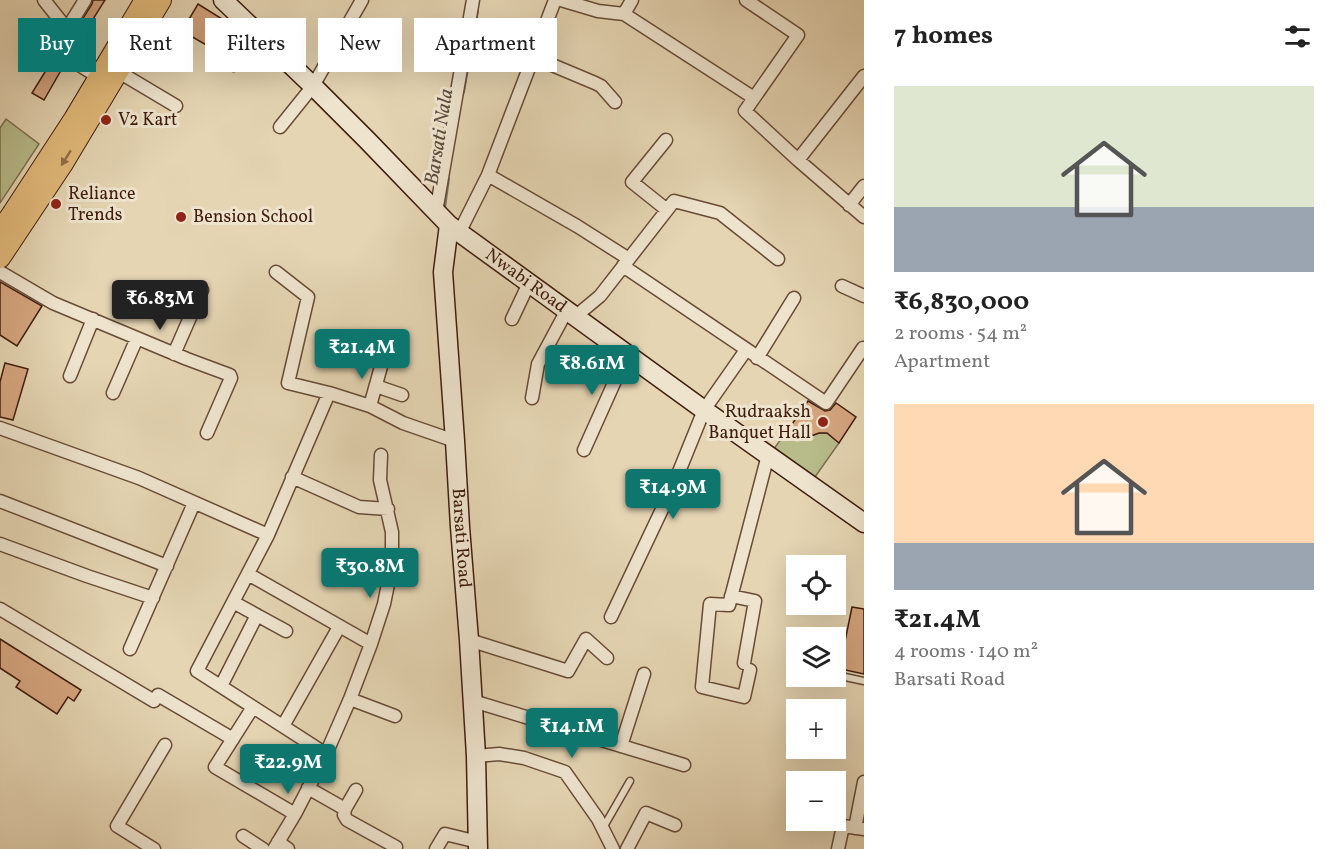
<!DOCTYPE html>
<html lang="en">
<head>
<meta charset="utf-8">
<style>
	:root { --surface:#fff; --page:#f6f6f6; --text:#222; --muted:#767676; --accent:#0f766e }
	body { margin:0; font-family:Vollkorn,serif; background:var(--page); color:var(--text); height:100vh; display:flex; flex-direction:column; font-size:22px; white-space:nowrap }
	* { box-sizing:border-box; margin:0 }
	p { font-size:20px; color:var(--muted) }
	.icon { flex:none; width:33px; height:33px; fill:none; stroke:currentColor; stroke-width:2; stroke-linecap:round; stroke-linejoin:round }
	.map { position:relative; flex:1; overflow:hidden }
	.panel { display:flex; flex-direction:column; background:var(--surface); width:480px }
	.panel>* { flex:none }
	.top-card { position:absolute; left:18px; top:18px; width:570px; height:54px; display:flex; gap:12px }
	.controls { position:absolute; left:786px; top:555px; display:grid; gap:12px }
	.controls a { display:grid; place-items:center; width:60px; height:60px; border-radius:0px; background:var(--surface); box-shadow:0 6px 24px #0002; font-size:30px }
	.price { position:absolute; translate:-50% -51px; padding:0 14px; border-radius:6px; background:var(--accent); color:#fff; font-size:20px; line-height:39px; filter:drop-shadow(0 2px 3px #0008) }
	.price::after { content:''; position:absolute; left:50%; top:36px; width:18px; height:14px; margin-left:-9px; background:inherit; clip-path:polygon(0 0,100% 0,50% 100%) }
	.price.current { background:#222; color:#fff }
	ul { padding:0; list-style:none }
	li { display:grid; align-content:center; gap:12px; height:318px; padding:0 30px }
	li span { display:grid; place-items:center; height:186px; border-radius:0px; color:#555 }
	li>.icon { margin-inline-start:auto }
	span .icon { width:108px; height:108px; fill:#fffc; stroke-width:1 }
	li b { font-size:26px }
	h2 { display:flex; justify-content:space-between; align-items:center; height:72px; padding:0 30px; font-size:26px }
	.chip { padding:0 21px; border-radius:0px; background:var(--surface); box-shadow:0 6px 24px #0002; font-size:21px; line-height:54px }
	.chip.current { background:var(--accent); color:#fff }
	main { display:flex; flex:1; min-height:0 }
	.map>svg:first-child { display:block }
	.green { fill:#b7bc8a; stroke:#7c6c4c; stroke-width:1.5 }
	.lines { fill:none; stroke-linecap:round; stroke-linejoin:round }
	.stream { stroke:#777974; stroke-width:4 }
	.building { fill:#d6a680; stroke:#401d0d; stroke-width:1.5 }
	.lane-casing { stroke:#694b36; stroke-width:9 }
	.street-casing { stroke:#694b36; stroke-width:15 }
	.secondary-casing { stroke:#401d0d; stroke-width:21 }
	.primary-casing { stroke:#401d0d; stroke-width:22 }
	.lane { stroke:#eee4ce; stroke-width:6 }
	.street { stroke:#eee4ce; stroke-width:12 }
	.secondary { stroke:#eee4ce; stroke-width:18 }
	.primary { stroke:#e2ba7a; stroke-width:20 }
	.oneway { fill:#916c44 }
	.poi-dot { fill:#8f2418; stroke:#eee4ce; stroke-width:2 }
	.labels { text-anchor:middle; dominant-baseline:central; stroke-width:6; stroke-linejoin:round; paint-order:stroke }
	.poi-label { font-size:18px; fill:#401d0d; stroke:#eee4ce; text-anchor:start }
	.street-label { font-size:18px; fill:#401d0d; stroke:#eee4ce }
	.water-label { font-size:20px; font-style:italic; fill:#5b4b40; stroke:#eee4ce }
</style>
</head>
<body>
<main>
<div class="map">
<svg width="864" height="849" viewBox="0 0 864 849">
	<rect width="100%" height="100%" fill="#e5d5b3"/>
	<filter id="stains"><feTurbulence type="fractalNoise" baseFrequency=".00333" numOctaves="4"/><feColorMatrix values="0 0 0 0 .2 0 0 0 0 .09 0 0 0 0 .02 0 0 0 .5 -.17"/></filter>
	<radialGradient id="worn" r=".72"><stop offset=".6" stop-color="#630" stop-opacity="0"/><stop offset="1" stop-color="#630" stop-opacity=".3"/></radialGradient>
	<path class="green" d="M6,119l33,25 -39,59v-75z
		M790,427l13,8 8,1 8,-3h8l12,10 -24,34 -42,-27z"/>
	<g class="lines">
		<path class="stream" d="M463,92l14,-81
			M444,208l4,-29"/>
	</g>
	<path class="building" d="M93,0h12l-32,51 -8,-4 27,-43z
		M198,4l37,23 5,5 -13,25 -45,-26z
		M53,59l11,6 -20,35 -12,-7z
		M0,282l42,24 -25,40 -17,-11z
		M5,363l23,6 -15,51 -13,-3v-35z
		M808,401l17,10 5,-1 6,-7 20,14 -17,26 -12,-10h-8l-8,3 -8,-1 -13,-8z
		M852,607l12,2v65l-28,-6v-24l8,2z
		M0,639l81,51 -7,11 -6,-4 -11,17 -41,-27 4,-6 -20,-13z"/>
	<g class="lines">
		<g class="lane-casing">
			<path id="lane" d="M234,68l20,-34
				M836,675l28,6
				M603,828l27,-47"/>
		</g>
		<g class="street-casing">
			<path id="street" d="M44,0l23,29 -14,20 46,28
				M561,0l37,11 26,3 8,-14
				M746,0l52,35 -53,76 53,49 66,57
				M624,14l130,84
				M67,29l18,-29
				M533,57l62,26 6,3 14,16
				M119,72l57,34
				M280,127l33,-41 49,-86
				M666,140l-34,42 35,28
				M798,160l66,-84
				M488,175l67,-175
				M849,205l15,-19
				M436,212l37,-212
				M459,233l29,-58 89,51 52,33
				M623,266l203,137 37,-55
				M0,272l53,31 134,56 43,16 1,3 -24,55
				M276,272l32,25 -20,86 41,10
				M842,286l22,10
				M576,316l24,-20 74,-95 46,12 58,46
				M512,319l17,-36
				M174,354l28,-64
				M757,358l37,-60
				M70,376l23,-57
				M376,386l26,9
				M113,393l24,-55
				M532,398l6,-34 29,-54
				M370,406l12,-43
				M0,428l139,50 129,57 61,-142 41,13 33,17 52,18
				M584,450l43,-96
				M292,477l67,30 29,2
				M0,501l167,65
				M268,535l-71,136 129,83
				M0,544l87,32 66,22
				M248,574l123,70 13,-40 8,-40v-32l-12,-52 1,-25
				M731,596l24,5 -11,62
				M233,602l53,29
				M0,609l154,92 4,-6 75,44
				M611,617l63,-133 30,-74 42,-60
				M469,640l99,31 18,-32 21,19
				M130,649l64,-146
				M750,670l-6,27 -42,-10 8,-83 19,1 39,-150
				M221,686l36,-71
				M350,699l21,-55
				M473,701l211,64
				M253,707l-38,60 80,47
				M283,726l56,-99
				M621,746l23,-72
				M476,756l23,-2 25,4 41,14 33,47 15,30
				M308,788l37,21 -1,6 3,5 49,27
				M345,809l11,-19
				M855,828l9,-46
				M243,836l20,13
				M278,842l10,7
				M154,849l-37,-23 48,-81
				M274,849l21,-35 31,-60 24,-55 45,17
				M436,849l9,-15 33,8
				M627,849l19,-36 29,12
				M838,849l5,-23 21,3"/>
		</g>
		<g class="secondary-casing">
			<g id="secondary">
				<path id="s1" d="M223,0l90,86 54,54 82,85 255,185 160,113"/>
				<path id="s2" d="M449,225l-6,47 12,169 5,86 9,113 7,116 2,93"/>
			</g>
		</g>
		<g class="primary-casing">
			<path id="primary" d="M0,230l10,-13 64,-98 71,-119
				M0,258l62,-93 99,-165"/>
		</g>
		<use href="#lane" class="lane"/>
		<use href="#street" class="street"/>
		<use href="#secondary" class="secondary"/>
		<use href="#primary" class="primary"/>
	</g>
	<defs><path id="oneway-solid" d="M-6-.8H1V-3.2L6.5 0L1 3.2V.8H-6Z" transform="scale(1.5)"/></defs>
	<use class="oneway" href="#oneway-solid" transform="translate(66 158) rotate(122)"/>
	<g class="poi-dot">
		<circle cx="106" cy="120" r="6"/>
		<circle cx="56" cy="204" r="6"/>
		<circle cx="181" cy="217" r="6"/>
		<circle cx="823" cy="422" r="6"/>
	</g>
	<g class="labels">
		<g class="poi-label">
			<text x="118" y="120">V2 Kart</text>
			<text x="68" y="194">Reliance<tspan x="68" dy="21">Trends</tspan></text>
			<text x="193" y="217">Bension School</text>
			<text x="811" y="412" text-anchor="end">Rudraaksh<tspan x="811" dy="21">Banquet Hall</tspan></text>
		</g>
		<g class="street-label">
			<text stroke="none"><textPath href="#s1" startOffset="414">Nwabi Road</textPath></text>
			<text stroke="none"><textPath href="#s2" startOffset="314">Barsati Road</textPath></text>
		</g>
		<g class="water-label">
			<text transform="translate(440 137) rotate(-81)">Barsati Nala</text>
		</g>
	</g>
	<rect width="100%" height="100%" filter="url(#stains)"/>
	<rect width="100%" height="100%" fill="url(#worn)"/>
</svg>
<div class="controls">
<a><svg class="icon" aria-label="locate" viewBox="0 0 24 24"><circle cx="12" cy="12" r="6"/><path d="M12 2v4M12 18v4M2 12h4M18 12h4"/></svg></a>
<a><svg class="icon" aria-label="layers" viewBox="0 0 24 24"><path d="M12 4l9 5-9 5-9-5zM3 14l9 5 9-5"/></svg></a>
<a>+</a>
<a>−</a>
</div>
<b class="price current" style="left:160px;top:331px">₹6.83M</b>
<b class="price" style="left:362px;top:380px">₹21.4M</b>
<b class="price" style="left:592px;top:396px">₹8.61M</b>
<b class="price" style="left:673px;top:520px">₹14.9M</b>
<b class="price" style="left:370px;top:599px">₹30.8M</b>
<b class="price" style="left:572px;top:759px">₹14.1M</b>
<b class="price" style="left:288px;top:795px">₹22.9M</b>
<div class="top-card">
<a class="chip current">Buy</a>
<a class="chip">Rent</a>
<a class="chip">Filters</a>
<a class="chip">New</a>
<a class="chip">Apartment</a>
</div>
</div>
<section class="panel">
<h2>7 homes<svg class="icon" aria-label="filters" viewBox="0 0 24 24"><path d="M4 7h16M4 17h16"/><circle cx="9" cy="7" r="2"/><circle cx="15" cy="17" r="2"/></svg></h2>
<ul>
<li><span style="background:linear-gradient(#dfe7d0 65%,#9aa5b1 0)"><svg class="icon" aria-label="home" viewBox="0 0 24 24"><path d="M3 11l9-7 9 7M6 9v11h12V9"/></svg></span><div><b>₹6,830,000</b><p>2 rooms · 54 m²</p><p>Apartment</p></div></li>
<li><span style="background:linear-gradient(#ffd9b3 75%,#9aa5b1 0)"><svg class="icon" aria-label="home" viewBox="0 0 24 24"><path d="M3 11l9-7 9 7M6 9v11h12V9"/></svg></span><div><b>₹21.4M</b><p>4 rooms · 140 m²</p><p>Barsati Road</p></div></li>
</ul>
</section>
</main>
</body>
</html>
